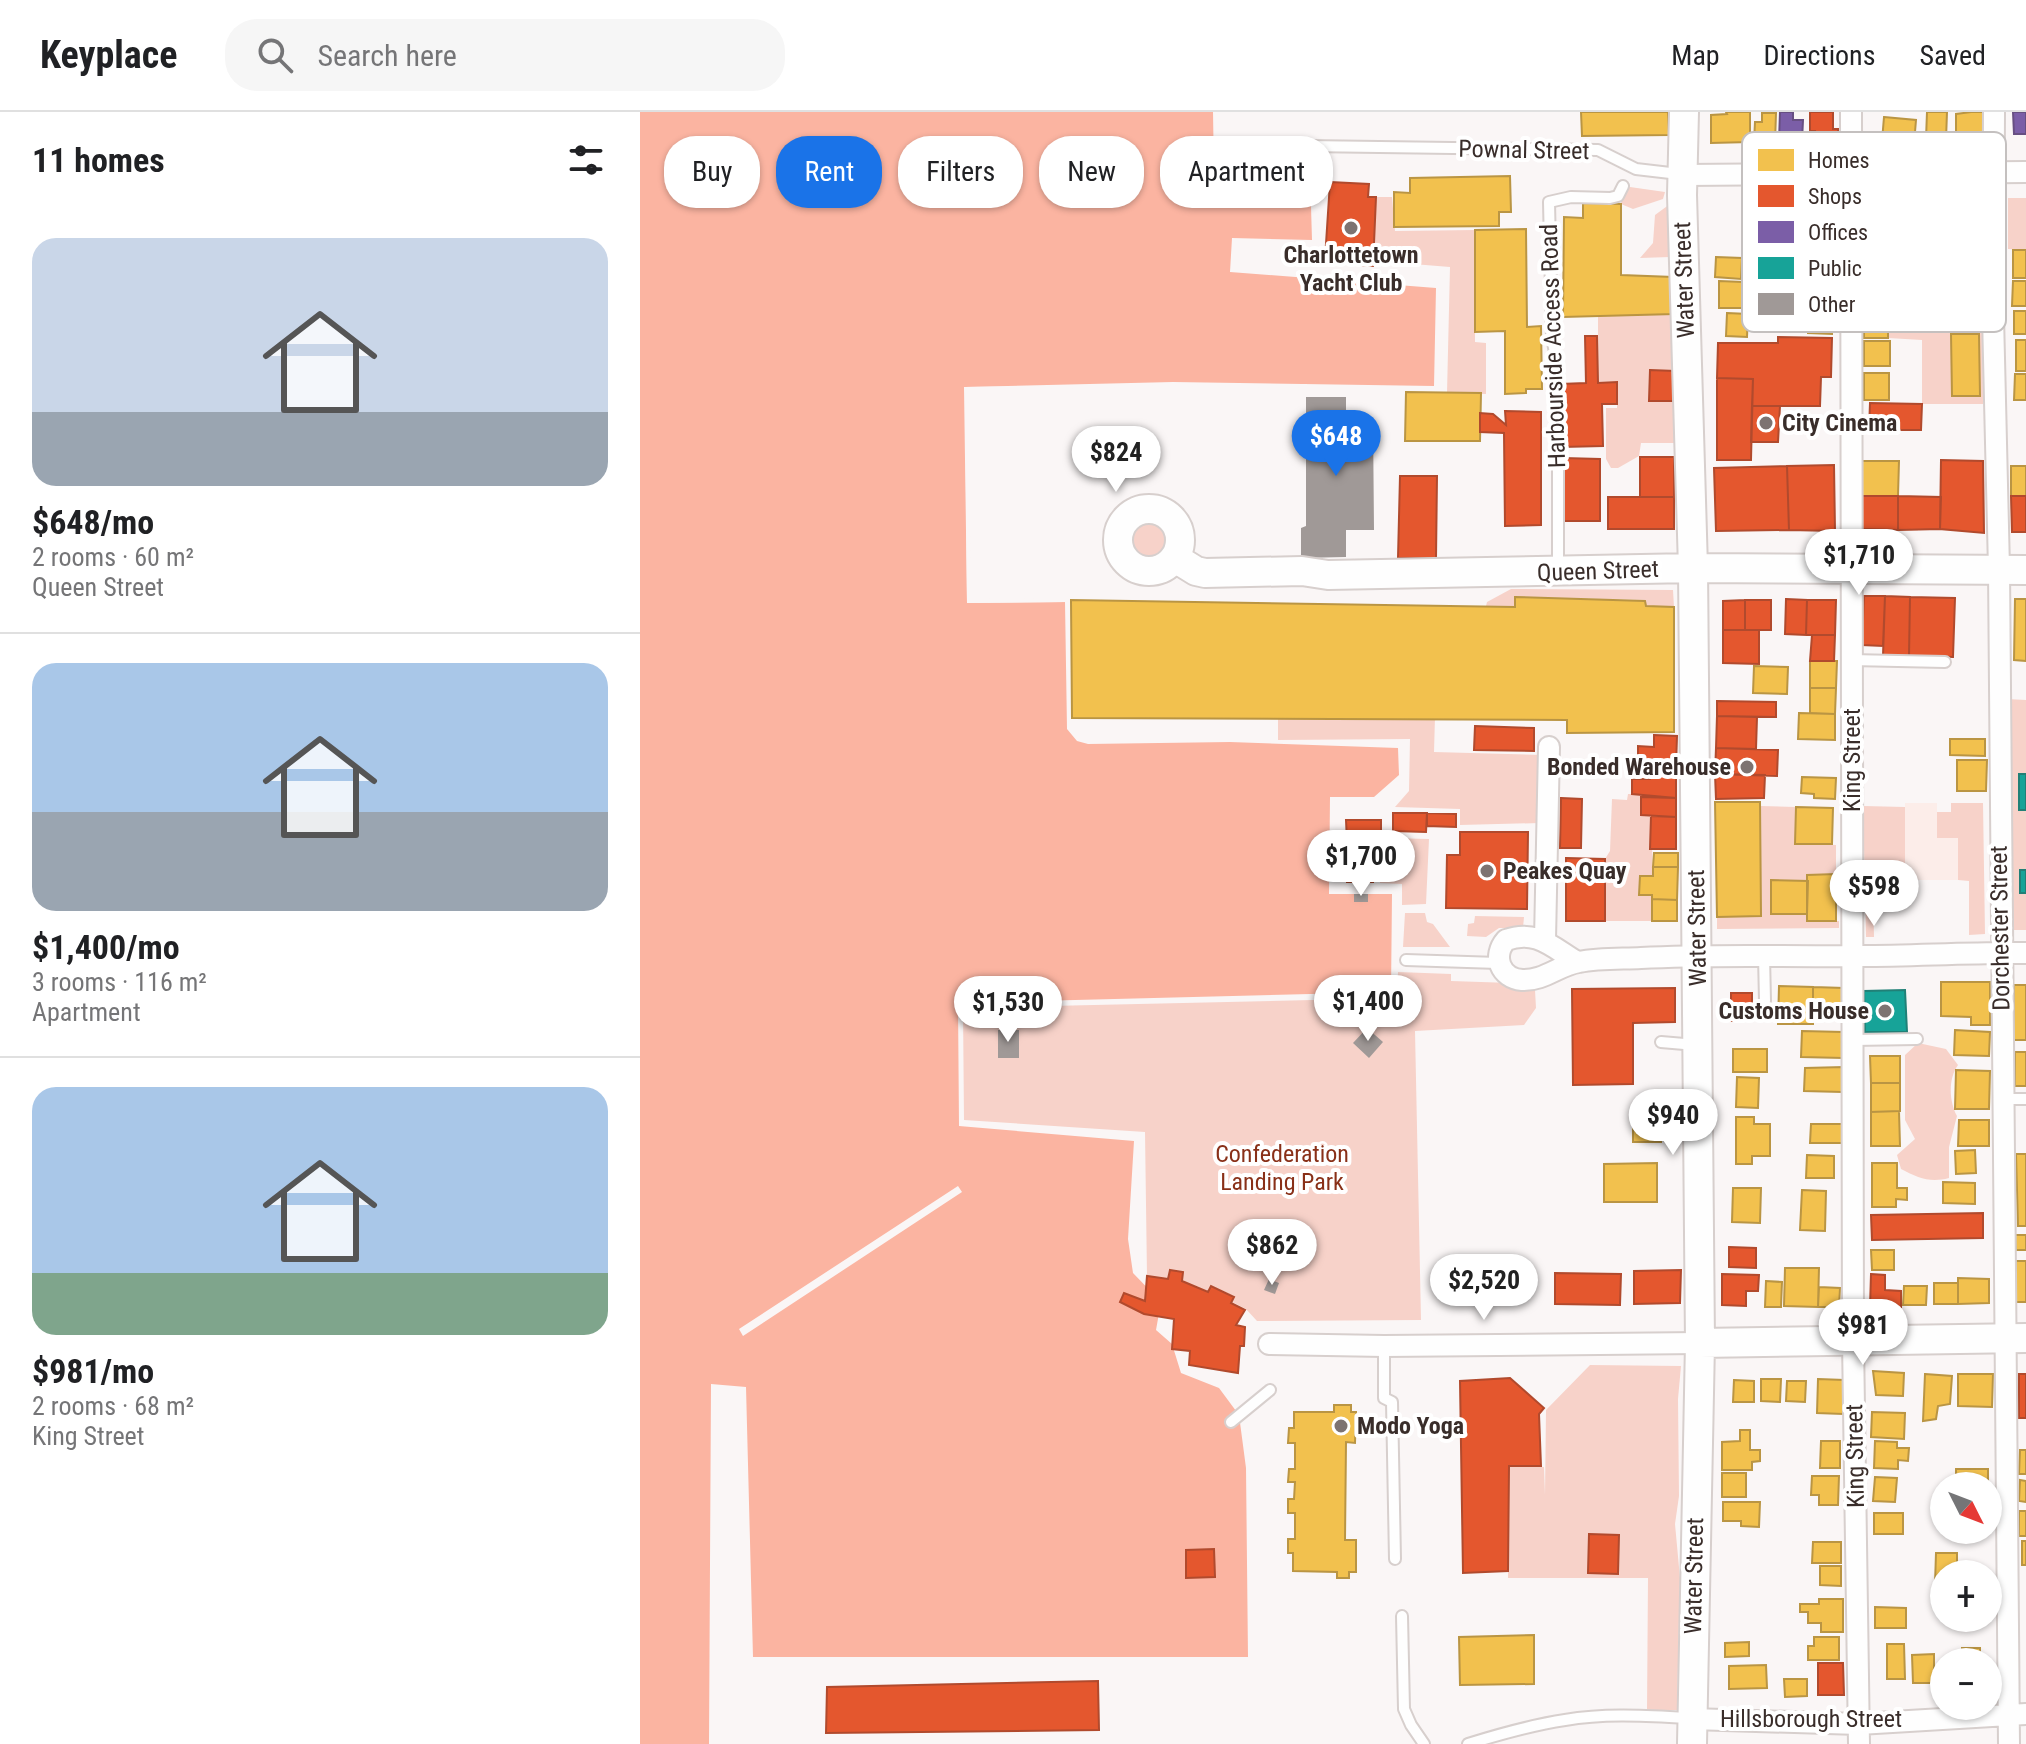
<!DOCTYPE html>
<html lang="en">
<head>
<meta charset="utf-8">
<style>
	:root { --surface:#fff; --page:#f6f6f6; --text:#202124; --muted:#757577; --line:#e0e0e0; --accent:#1a73e8 }
	body { margin:0; font-family:"Roboto Condensed",sans-serif; background:var(--page); color:var(--text); height:100vh; display:flex; flex-direction:column; font-size:30px; white-space:nowrap }
	* { box-sizing:border-box; margin:0 }
	p { font-size:26px; color:var(--muted) }
	.icon { flex:none; width:44px; height:44px; fill:none; stroke:currentColor; stroke-width:2; stroke-linecap:round; stroke-linejoin:round }
	.map { position:relative; flex:1; overflow:hidden }
	.sheet { display:flex; flex-direction:column; background:var(--surface); width:640px }
	.sheet>* { flex:none }
	.top-card { position:absolute; left:24px; top:24px; width:760px; height:72px; display:flex; gap:16px }
	.needle { width:52px; rotate:132deg }
	.controls { position:absolute; left:1290px; top:1360px; display:grid; gap:16px }
	.controls a { display:grid; place-items:center; width:72px; height:72px; border-radius:50%; background:var(--surface); box-shadow:0 2px 6px #0004; font-size:40px }
	.price { position:absolute; translate:-50% -68px; padding:0 18px; border-radius:28px; background:#fff; color:#222; font-size:26px; line-height:52px; filter:drop-shadow(0 2px 4px #0008) }
	.price::after { content:''; position:absolute; left:50%; top:48px; width:24px; height:18px; margin-left:-12px; background:inherit; clip-path:polygon(0 0,100% 0,50% 100%) }
	.price.on { background:var(--accent); color:#fff }
	ul { padding:0; list-style:none }
	li { display:grid; align-content:center; gap:16px; height:424px; padding:0 32px }
	li+li { border-top:2px solid var(--line) }
	li span { display:grid; place-items:center; height:248px; border-radius:24px; color:#555 }
	li>.icon { margin-inline-start:auto }
	span .icon { width:144px; height:144px; fill:#fffc; stroke-width:1 }
	li b { font-size:34px }
	h2 { display:flex; justify-content:space-between; align-items:center; height:96px; padding:0 32px; font-size:34px }
	.chip { padding:0 28px; border-radius:32px; background:var(--surface); box-shadow:0 2px 6px #0004; font-size:28px; line-height:72px }
	.chip.on { background:var(--accent); color:#fff }
	header { display:flex; align-items:center; gap:48px; box-sizing:border-box; height:112px; padding:0 40px; background:var(--surface); border-bottom:2px solid var(--line) }
	header strong { font-size:38px }
	nav { display:flex; gap:44px; margin-inline-start:auto; font-size:28px }
	.search { width:560px; height:72px; background:var(--page); display:flex; align-items:center; gap:20px; box-sizing:border-box; padding:0 28px; border-radius:32px; color:var(--muted); font-size:30px }
	main { display:flex; flex:1; min-height:0 }
	.map>svg:first-child { display:block }
	.built { fill:#fcede9 }
	.green { fill:#f7d2c9 }
	.water { fill:#fbb4a1 }
	.pier { fill:#faf6f6 }
	.homes { fill:#f2c14e; stroke:#ba9543; stroke-width:2 }
	.shops { fill:#e4572e; stroke:#b14a2d; stroke-width:2 }
	.offices { fill:#7b5ea7; stroke:#674f82; stroke-width:2 }
	.public { fill:#17a398; stroke:#218077; stroke-width:2 }
	.building { fill:#a09997 }
	.lines { fill:none; stroke-linecap:round; stroke-linejoin:round }
	.lane-casing { stroke:#d7cfcd; stroke-width:14 }
	.street-casing { stroke:#d7cfcd; stroke-width:24 }
	.secondary-casing { stroke:#d7cfcd; stroke-width:32 }
	.lane { stroke:#fefefe; stroke-width:10 }
	.street { stroke:#fefefe; stroke-width:20 }
	.secondary { stroke:#fefefe; stroke-width:28 }
	.poi-dot { fill:#7d7371; stroke:#fff; stroke-width:3 }
	.labels { text-anchor:middle; dominant-baseline:central; stroke-width:8; stroke-linejoin:round; paint-order:stroke }
	.street-label { font-size:24px; fill:#392d2a; stroke:#fff }
	.poi-label { font-size:24px; font-weight:bold; fill:#392d2a; stroke:#fff; text-anchor:start }
	.park-label { font-size:24px; fill:#893018; stroke:#fff }
	.key { fill:#fff; stroke:#c4c0bf; stroke-width:2 }
	.key-label { font-size:22px; fill:#392d2a }
</style>
</head>
<body>
<header>
<strong>Keyplace</strong>
<div class="search"><svg class="icon" aria-label="search" viewBox="0 0 24 24"><circle cx="10" cy="10" r="6"/><path d="M15 15l6 6"/></svg>Search here</div>
<nav><a>Map</a><a>Directions</a><a>Saved</a></nav>
</header>
<main>
<section class="sheet">
<h2>11 homes<svg class="icon" aria-label="filters" viewBox="0 0 24 24"><path d="M4 7h16M4 17h16"/><circle cx="9" cy="7" r="2"/><circle cx="15" cy="17" r="2"/></svg></h2>
<ul>
<li><span style="background:linear-gradient(#c9d6e8 70%,#9aa5b1 0)"><svg class="icon" aria-label="home" viewBox="0 0 24 24"><path d="M3 11l9-7 9 7M6 9v11h12V9"/></svg></span><div><b>$648/mo</b><p>2 rooms · 60 m²</p><p>Queen Street</p></div></li>
<li><span style="background:linear-gradient(#a9c7e8 60%,#9aa5b1 0)"><svg class="icon" aria-label="home" viewBox="0 0 24 24"><path d="M3 11l9-7 9 7M6 9v11h12V9"/></svg></span><div><b>$1,400/mo</b><p>3 rooms · 116 m²</p><p>Apartment</p></div></li>
<li><span style="background:linear-gradient(#a9c7e8 75%,#7fa58c 0)"><svg class="icon" aria-label="home" viewBox="0 0 24 24"><path d="M3 11l9-7 9 7M6 9v11h12V9"/></svg></span><div><b>$981/mo</b><p>2 rooms · 68 m²</p><p>King Street</p></div></li>
</ul>
</section>
<div class="map">
<svg width="1386" height="1632" viewBox="0 0 1386 1632">
	<rect width="100%" height="100%" fill="#faf6f6"/>
	<path class="built" d="M1265,691h32v34l21,1v42h-53z"/>
	<path class="green" d="M983,74l42,6 -2,7 -30,10 -12,-5z
		M736,85h16l3,34 80,-1v112l11,1v51l-39,-1 3,-126 -62,-5 -15,4z
		M1368,86h18v52l-18,-1z
		M1342,87l1,205h-61v-64l-34,-2 -1,-33 5,-1v-26l-13,-1 1,-27h15v-12h29v-24l-66,-1v-13z
		M1030,92v53l-30,1 13,-15 2,-28z
		M1034,202l2,129h-35l-2,13 -21,12h-7l-5,-9v-51h11v-25h-19v-68z
		M489 428a19 19 0 1 1 38 0a19 19 0 1 1-38 0Z
		M871,477l162,1 1,17 -28,-1 -1,-6 -129,-3 -1,10 -29,-1 1,-4z
		M1367,587l19,1v74l-7,1v35h7v60l-6,1v22h6v37h-17z
		M795,605l-1,35 109,3 -3,68 -80,2v-16l-65,-2 14,-16 1,-52 -132,1v-22z
		M988,682h14l-1,21 10,1 2,60h-13v18l12,1v26h-47v-62l5,-8 2,-52 15,1z
		M1311,691h32l2,131 -16,1v-54l-11,-1v-42h-21v-26h14z
		M1120,694l36,1v36l40,2v29l-28,1v6l-37,-1v33l36,1 1,7h31v7l-122,1v-12l44,-1z
		M1223,694l42,1v73l-10,1v7l-22,1 1,48h-8z
		M749,726l40,1 -3,65 -24,1v-21l-22,-1v-35l9,-1z
		M765,801h20l2,9 6,2 17,23h-47z
		M835,804l49,1 -1,11h-24l-13,9 -19,-1 1,-12 6,-1z
		M758,860l53,2v7l60,2 24,7 1,18 -12,17 -109,6 6,289 -164,1 -11,-12 -14,-7 2,-6 -22,-10 -4,6 -26,-11 -35,-5 -2,-144 -181,-12 -1,-112 434,-10z
		M1278,931l28,6 12,16c-10,14 -9,36 -1,51l-8,31v31c-19,5 -31,0 -48,-9l-4,-14 18,-16 -10,-19v-65z
		M950,1253l91,1 -3,33 1,97 -4,28 5,54 -3,132h-30l1,-132h-140l1,-112 35,1 1,28 1,-85z"/>
	<path class="water" d="M0,0h573l1,61h96l2,67 -80,-2 -2,34 206,16 -2,98 -261,-4 -208,5 2,216 98,-1 2,127 10,12 11,3 142,-2 168,6 1,27 -25,22h-44l-1,97h63l-1,98 -433,11 1,123 175,15 -6,98 5,34 28,29 -5,28 16,14 9,29 38,15 20,27 7,53 2,189h-495l-7,-270 -35,-3 -2,360h-69z"/>
	<path class="pier" d="M667,272l-1,4 -133,-2 -205,5 3,208 89,-1 9,4 -102,1 -3,-216z
		M318,1074l4,6 -219,144 -4,-7z
		M125,1545h483v4h-483z"/>
	<path class="homes" d="M941,0h87l1,23 -87,1z
		M1086,0h24v30l-39,1v-28l16,-1z
		M1287,0h20l-1,28 -20,-1z
		M1331,0h14v25h-29v-23z
		M1122,1h14l-1,30 -21,-1 1,-20h7z
		M1244,5l32,3 -2,24 -32,-3z
		M870,64l1,36h-12v14l-105,1v-35l16,1v-15z
		M943,91l38,1v71l52,2 1,37 -111,3 1,-100 19,1z
		M886,117l1,98 14,-1 1,63h-16v4l-21,1v-63l-30,1v-102z
		M1373,138h13v28h-13z
		M1076,145l26,1 -1,21 -26,-2z
		M1079,169l24,1v8h7v18h-31z
		M1373,169h13v25h-14z
		M1224,196h24v30h-24z
		M1168,197h24v25l-24,-1z
		M1374,199h12v23h-12z
		M1087,201l21,1 -1,23 -21,-1z
		M1311,222h28l1,62h-28z
		M1376,228h10v31h-10z
		M1224,229h26v25h-26z
		M1224,261h25v27h-25z
		M1375,262h11v26h-12z
		M766,280l75,1 -1,48h-75z
		M1221,349h38l-1,35h-37z
		M1371,354h15v30h-15z
		M875,485l130,4 1,5 28,1v125l-107,1v-13l-495,-2 -1,-118 444,7z
		M1375,487h11v62l-12,-1z
		M1170,549h27l-1,27h-26z
		M1114,554l34,1 -1,27 -34,-1z
		M1170,576h26l-1,26 -25,-1z
		M1159,601l36,1v26l-37,-1z
		M1310,627h35v17l-35,-1z
		M1317,648h30l-1,31h-29z
		M1162,665l34,1 -1,21 -21,-1v-4l-13,-1z
		M1075,690h45l1,114 -44,1z
		M1156,695l37,1 -1,36h-37z
		M1014,741h24v14h-25z
		M1013,755h25l-1,33 -25,-1v-4h-13l1,-19h13z
		M1196,762v47h-29v-46z
		M1131,768l37,1 -1,33h-36z
		M1012,787l25,1v21h-25z
		M1301,870h49v43h-19v-8l-30,-1z
		M1374,873h12v55h-12z
		M1139,874l34,1v37h-35z
		M1173,875l31,1v24l-31,-1z
		M1315,918l35,2 -1,24 -35,-1z
		M1162,919l41,1v26l-42,-1z
		M1093,937h34v23h-34z
		M1375,940h11v34h-11z
		M1230,944h30v27h-29z
		M1203,955l-1,25 -38,-1 1,-23z
		M1316,958l34,1 -1,38h-34z
		M1097,965l22,1 -1,30 -22,-1z
		M1231,971h29v28l-29,1z
		M993,995h27l1,35h-28z
		M1259,999l1,35h-29v-34z
		M1096,1005h18v7h16v32h-18v8h-16z
		M1319,1008h30v26h-31z
		M1171,1012h31v19h-32z
		M1335,1038l1,23 -20,1 -1,-23z
		M1376,1042h10v72h-8z
		M1167,1043l27,1v22h-28z
		M1017,1051v39h-53v-38z
		M1232,1051h25v25h10v12l-11,-1v8h-24z
		M1303,1070l32,1v21l-32,-1z
		M1093,1076h28l-1,35 -28,-1z
		M1162,1078l24,1 -1,40 -25,-1z
		M1375,1123h11v15h-10z
		M1231,1138h23v20h-22z
		M1376,1149h10v41h-10z
		M1145,1156h34l-1,39 -34,-1z
		M1318,1166l31,1v24l-31,1z
		M1126,1169l16,1 -1,25h-16z
		M1294,1171h24v21h-24z
		M1264,1174h23l-1,19h-23z
		M1179,1175l21,1 -1,19h-21z
		M1233,1259l31,2 -1,23 -27,-1z
		M1285,1262l27,2 -2,28 -12,2 -2,13 -13,2z
		M1318,1262h35l-1,33 -34,-1z
		M1121,1267h20l-1,23 -19,-1z
		M1178,1267l26,1 -1,34 -26,-1z
		M1094,1268l20,1v21h-21z
		M1147,1269h19l-1,21 -19,-1z
		M694,1293h17v7h5l-1,31 -9,-1 -1,98h11v32h-7v6h-12v-6l-44,-1v-18h-5v-14h7v-26h-7v-14h6l1,-17h-7l1,-13h6v-26h-7l1,-15h5v-16h40z
		M1232,1300l33,1 -1,26 -33,-2z
		M1100,1318h10v20h10v11l-8,1v8h-30v-28l18,-1z
		M1181,1329h19v27h-20z
		M1235,1329l22,1v6h12l-1,13 -10,-1v9l-24,-1z
		M1380,1338h6v24h-7z
		M1316,1357h32v17h-32z
		M1082,1361h24v24h-24z
		M1172,1364h27l-1,29h-19v-10h-8z
		M1235,1365l22,1 -2,24 -22,-1z
		M1380,1368l6,1v21l-7,-1z
		M1083,1390h37l-1,25 -18,-1v-5h-18z
		M1379,1399h7v25h-7z
		M1234,1401h29v21h-29z
		M1311,1418h35v4h-35z
		M1382,1429h4v24h-4z
		M1173,1430h28v21h-29z
		M1296,1441h21v12l22,1v8h-35v10h-9z
		M1180,1454h21v20l-21,-1z
		M1179,1487h24v33h-22v-9h-13v-11h-8v-8h19z
		M1235,1495l31,1v20h-31z
		M1313,1506h27v7h-27z
		M894,1523v49l-74,1 -1,-48z
		M1174,1525h25v23h-31v-14h6z
		M1109,1530v14l-24,1v-14z
		M1247,1532h17l1,35h-18z
		M1322,1536h18v14h-18z
		M1294,1542v29h-21l-1,-28z
		M1126,1553l1,23 -38,1v-23z
		M1144,1567h23v17l-22,1z"/>
	<path class="shops" d="M1170,0h23v17h5v17h-24l1,-15h-5z
		M690,70l39,2 -1,13h8l-3,69 -12,-1v-4l-36,-2z
		M945,224h12l1,47 19,-1v22h-15l1,42 -41,1 -1,-63 25,-1z
		M1138,225l54,1 -1,39h-10l-1,29h-68l1,-27 -36,-1 1,-35h60z
		M1010,258l25,1v30h-26z
		M1077,266l36,1 -2,81h-34z
		M1230,291l52,1 -1,26h-52z
		M1112,294h28l-2,36h-27z
		M865,299l36,1v113l-36,1 -1,-93 -24,-1v-19l13,1 13,11z
		M1000,345h34v40h-34z
		M923,346l37,1v62h-37z
		M1301,348l42,1 1,72 -44,-4z
		M1194,353l1,66 -46,-1 -2,-64z
		M1147,354l2,64 -73,1 -2,-63z
		M760,364h37l-1,82h-38z
		M1221,384h37v34l-37,-1z
		M1258,384l43,1 -1,32 -42,1z
		M1371,384h15v36h-14z
		M968,385h66v32h-66z
		M1224,484h21l-2,50 -21,-1z
		M1245,484l25,1 -1,59h-26z
		M1270,485l45,1 -2,59 -44,-1z
		M1146,487l21,1 -1,35 -21,-1z
		M1105,488h26v30h-26z
		M1105,488v30h-22v-29z
		M1167,488h29l-1,35h-29z
		M1083,518h36v34l-36,-1z
		M1172,523h23l-1,26h-24z
		M1077,589l59,1v15l-59,-1z
		M1077,604l40,1 -1,32 -40,-1z
		M835,614l59,2v23l-60,-1z
		M1014,623l23,1 -1,31 -25,-1v-4l-13,-1v-15l16,1z
		M1076,636l62,2 -1,26 -62,-2z
		M1011,654l25,1v31l-44,-4v-15h18z
		M1075,662l50,1 -1,23 -48,1z
		M1001,685l35,1v19l-35,-2z
		M921,686l21,1 -1,49h-21z
		M753,701h34l-1,19 -33,-1z
		M787,701l29,1v13l-29,-1z
		M1011,704l25,1v32h-26z
		M706,708h35v21l-34,1z
		M820,720h68l-1,77 -81,-1 1,-53h13z
		M926,746l39,1v62h-39z
		M707,753h26v17h-26z
		M1035,876v34l-42,1v61l-60,1 -1,-96z
		M1091,881h21v28h-21z
		M1343,1101v25l-111,2 -1,-25z
		M1089,1135l27,1v20l-27,-1z
		M530,1158l13,2 -1,9 26,11 3,-6 23,11 -3,6 14,7 -9,15 9,2 -1,19h-4l-2,27 -49,-8 1,-14 -18,-2 2,-30 -30,-5 -24,-12 4,-9 21,8 2,-25 21,3z
		M1041,1158l-1,33 -46,1v-33z
		M915,1161l66,1 -1,31 -65,-1z
		M1082,1162l37,1 -1,16h-12v15l-24,-1z
		M1231,1162l14,1v15l16,1v16h-31z
		M1379,1262h7v44h-7z
		M870,1266l34,30 -5,6 2,52h-32l-1,105 -45,2 -3,-192z
		M949,1422l30,1 -1,39 -30,-1z
		M574,1437l1,28 -29,1v-28z
		M1178,1551h25l1,32h-26z
		M458,1569l1,49 -273,3 1,-46z"/>
	<path class="offices" d="M1140,0h13v8h10l-1,21h-23z
		M1373,0h13v22h-12z"/>
	<path class="public" d="M1379,662h7v36h-7z
		M1380,758h6v23h-6z
		M1265,878l2,42h-42l-1,-41z"/>
	<path class="building" d="M666,285h40v24h27l1,109h-28v27l-45,1v-30l5,-2z
		M714,782h14v8h-14z
		M727,916l16,14 -14,16 -16,-15z
		M358,918h21v28h-21z
		M629,1167l10,4 -4,11 -11,-4z"/>
	<g class="lines">
		<g class="lane-casing">
			<path id="lane" d="M666,34l292,4 38,19 43,5
				M918,455v-198l-6,-32 -3,-135 22,-5 39,1 8,-2 5,-10
				M1211,548l94,2
				M1124,844l1,45
				M766,848l92,3
				M1213,928l64,-1
				M1021,930l35,3
				M1363,987h23
				M744,1234v52l8,4 3,157
				M591,1310l39,-32
				M762,1504l2,93 7,16 13,19
				M828,1632c32,-10 64,-19 97,-24 41,-7 83,-4 124,-2"/>
		</g>
		<g class="street-casing">
			<path id="street" d="M1211,0l2,1229 6,403
				M1354,0l-1,204 6,253 10,1175
				M1044,63l342,-3
				M905,828l4,-193
				M937,850c-25,-15 -41,-33 -71,-22 -14,16 -6,38 16,40 22,1 37,-15 57,-18 20,-4 42,-3 62,-4 73,-4 146,-1 220,-2 55,0 110,-4 165,-3
				M629,1232l115,2 316,-3
				M1051,1607l168,5 167,-10"/>
		</g>
		<g class="secondary-casing">
			<path id="secondary" d="M1044,0l-2,83 11,373 7,775 -8,401
				M478 428a31 31 0 1 1 62 0a31 31 0 1 1-62 0Z
				M535,446l21,13 9,2 97,-2 26,4 365,-7 333,2
				M1060,1231l326,-5"/>
		</g>
		<use href="#lane" class="lane"/>
		<use href="#street" class="street"/>
		<use href="#secondary" class="secondary"/>
	</g>
	<g class="poi-dot">
		<circle cx="711" cy="116" r="8"/>
		<circle cx="1126" cy="311" r="8"/>
		<circle cx="1107" cy="655" r="8"/>
		<circle cx="847" cy="759" r="8"/>
		<circle cx="1245" cy="899" r="8"/>
		<circle cx="701" cy="1314" r="8"/>
	</g>
	<g class="labels">
		<g class="street-label">
			<text transform="translate(884 38) rotate(1)">Pownal Street</text>
			<text transform="translate(1044 168) rotate(-92)">Water Street</text>
			<text transform="translate(913 234) rotate(-92)">Harbourside Access Road</text>
			<text transform="translate(958 459) rotate(-2)">Queen Street</text>
			<text transform="translate(1212 648) rotate(-90)">King Street</text>
			<text transform="translate(1057 816) rotate(-91)">Water Street</text>
			<text transform="translate(1360 816) rotate(-91)">Dorchester Street</text>
			<text transform="translate(1215 1344) rotate(-91)">King Street</text>
			<text transform="translate(1054 1464) rotate(-89)">Water Street</text>
			<text x="1171" y="1607">Hillsborough Street</text>
		</g>
		<g class="poi-label">
			<text x="711" y="143" text-anchor="middle">Charlottetown<tspan x="711" dy="28">Yacht Club</tspan></text>
			<text x="1142" y="311">City Cinema</text>
			<text x="1091" y="655" text-anchor="end">Bonded Warehouse</text>
			<text x="863" y="759">Peakes Quay</text>
			<text x="1229" y="899" text-anchor="end">Customs House</text>
			<text x="717" y="1314">Modo Yoga</text>
		</g>
		<g class="park-label">
			<text x="642" y="1042">Confederation<tspan x="642" dy="28">Landing Park</tspan></text>
		</g>
	</g>
	<rect x="1102" y="20" width="264" height="200" rx="12" class="key"/>
	<rect x="1118" y="37" width="36" height="22" fill="#f2c14e"/>
	<rect x="1118" y="73" width="36" height="22" fill="#e4572e"/>
	<rect x="1118" y="109" width="36" height="22" fill="#7b5ea7"/>
	<rect x="1118" y="145" width="36" height="22" fill="#17a398"/>
	<rect x="1118" y="181" width="36" height="22" fill="#a09997"/>
	<g class="key-label">
		<text x="1168" y="56">Homes</text>
		<text x="1168" y="92">Shops</text>
		<text x="1168" y="128">Offices</text>
		<text x="1168" y="164">Public</text>
		<text x="1168" y="200">Other</text>
	</g>
</svg>
<div class="controls">
<a><svg class="needle" viewBox="-14 -14 28 28"><path d="M0-13l5 13h-10z" fill="#e53935"/><path d="M0 13l5-13h-10z" fill="#757577"/></svg></a>
<a>+</a>
<a>−</a>
</div>
<b class="price on" style="left:696px;top:366px">$648</b>
<b class="price" style="left:476px;top:382px">$824</b>
<b class="price" style="left:1219px;top:485px">$1,710</b>
<b class="price" style="left:721px;top:786px">$1,700</b>
<b class="price" style="left:1234px;top:816px">$598</b>
<b class="price" style="left:728px;top:931px">$1,400</b>
<b class="price" style="left:368px;top:932px">$1,530</b>
<b class="price" style="left:1033px;top:1045px">$940</b>
<b class="price" style="left:632px;top:1175px">$862</b>
<b class="price" style="left:844px;top:1210px">$2,520</b>
<b class="price" style="left:1223px;top:1255px">$981</b>
<div class="top-card">
<a class="chip">Buy</a>
<a class="chip on">Rent</a>
<a class="chip">Filters</a>
<a class="chip">New</a>
<a class="chip">Apartment</a>
</div>
</div>
</main>
</body>
</html>
